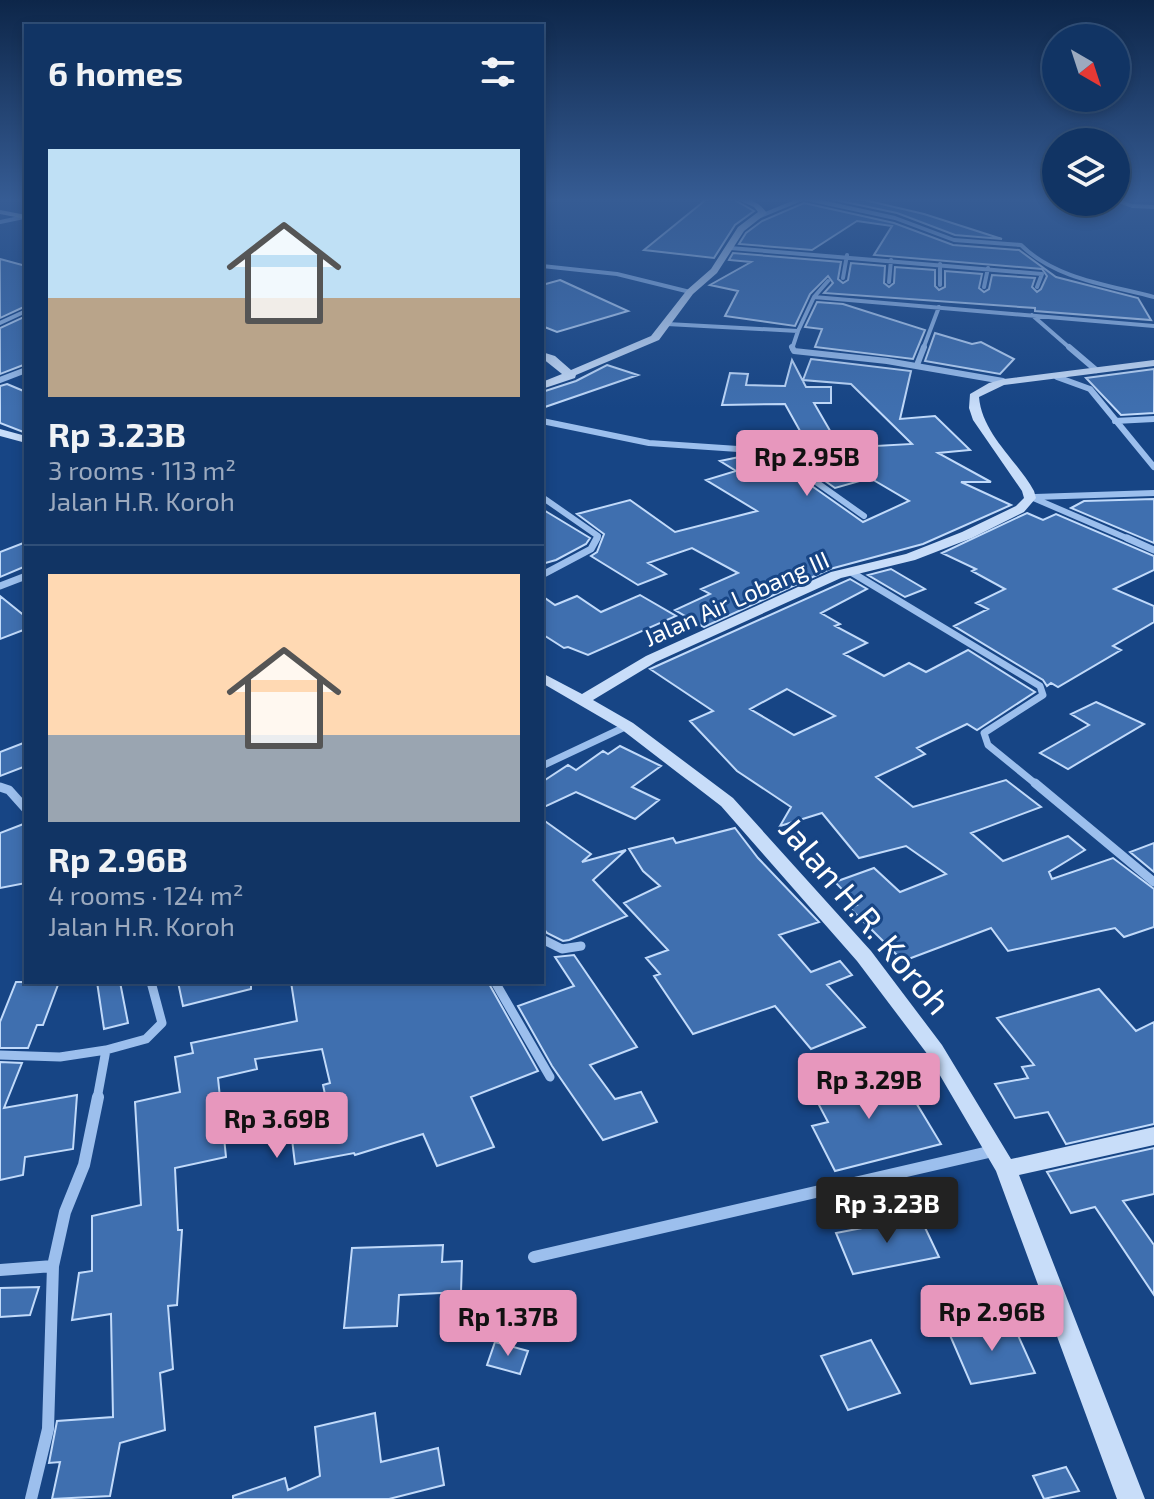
<!DOCTYPE html>
<html lang="en">
<head>
<meta charset="utf-8">
<style>
	:root { --surface:#113464; --page:#1a3c6a; --text:#f1f3f6; --muted:#9caabf; --line:#304f78; --accent:#e797bd }
	body { margin:0; font-family:"Exo 2",sans-serif; background:var(--page); color:var(--text); height:100vh; display:flex; flex-direction:column; font-size:30px; white-space:nowrap }
	* { box-sizing:border-box; margin:0 }
	p { font-size:26px; color:var(--muted) }
	.icon { flex:none; width:44px; height:44px; fill:none; stroke:currentColor; stroke-width:2; stroke-linecap:round; stroke-linejoin:round }
	.map { position:relative; flex:1; overflow:hidden }
	.panel { position:absolute; left:24px; top:24px; width:520px; height:960px; display:flex; flex-direction:column; background:var(--surface); border-radius:0px; box-shadow:0 4px 12px #0003,0 0 0 2px var(--line) }
	.panel>* { flex:none }
	.needle { width:52px; rotate:141deg }
	.fabs { position:absolute; left:1042px; top:24px; display:grid; gap:16px }
	.fabs a { display:grid; place-items:center; width:88px; height:88px; border-radius:50%; background:var(--surface); box-shadow:0 4px 12px #0003,0 0 0 2px var(--line); font-size:40px }
	.price { position:absolute; translate:-50% -68px; padding:0 18px; border-radius:8px; background:var(--accent); color:#111; font-size:26px; line-height:52px; filter:drop-shadow(0 2px 4px #0008) }
	.price::after { content:''; position:absolute; left:50%; top:48px; width:24px; height:18px; margin-left:-12px; background:inherit; clip-path:polygon(0 0,100% 0,50% 100%) }
	.price.active { background:#222; color:#fff }
	ul { padding:0; list-style:none }
	li { display:grid; align-content:center; gap:16px; height:424px; padding:0 24px }
	li+li { border-top:2px solid var(--line) }
	li span { display:grid; place-items:center; height:248px; border-radius:0px; color:#555 }
	li>.icon { margin-inline-start:auto }
	span .icon { width:144px; height:144px; fill:#fffc; stroke-width:1 }
	li b { font-size:34px }
	h2 { display:flex; justify-content:space-between; align-items:center; height:96px; padding:0 24px; font-size:34px }
	.map>svg:first-child { display:block }
	.building { fill:#3f6faf; stroke:#c1dafa; stroke-width:2; fill-rule:evenodd }
	.lines { fill:none; stroke-linecap:round; stroke-linejoin:round }
	.street-far4 { stroke:#9cbfed; stroke-width:4 }
	.street-far3 { stroke:#9cbfed; stroke-width:6 }
	.street-far2 { stroke:#9cbfed; stroke-width:7 }
	.street-far1 { stroke:#9cbfed; stroke-width:9 }
	.street { stroke:#9cbfed; stroke-width:12 }
	.secondary { fill:#c8ddf9; fill-rule:evenodd }
	.labels { text-anchor:middle; dominant-baseline:central; stroke-width:6; stroke-linejoin:round; paint-order:stroke }
	.far-street-label { font-size:24px; fill:#fff; stroke:#174585 }
	.near-street-label { font-size:34px; fill:#fff; stroke:#174585 }
</style>
</head>
<body>
<div class="map">
<svg width="1154" height="1499" viewBox="0 0 1154 1499">
	<rect width="100%" height="100%" fill="#174585"/>
	<path class="building" d="M708,198h23l23,13 -19,14 -21,33 -70,-8z
		M826,198h30l68,16 78,25 -47,-4 -58,-22z
		M804,203l90,20 59,22 66,5 37,27 82,21 13,22 -116,-9v-3l-211,-15 9,-10 -5,-7 -18,18 -15,32 -70,-10 13,-25 -28,-6 41,-23 -22,-2 4,-7 108,9 -3,17 5,4 5,-3 3,-17 34,3 -1,17 5,4 5,-4 1,-16 40,3v16l4,4 6,-3v-16l37,3 -3,14 5,4 5,-3 3,-14 43,3 -3,9 5,5 4,-3 6,-13 -5,-7 -168,-14 18,-29 -35,-5 -45,29 -73,-6 7,-11 16,-12z
		M0,259l26,7v40l-26,12z
		M560,280l24,11 44,20 -71,21 -15,-6v-41z
		M817,302l26,2 82,26 -12,29 -98,-12 7,-18 -17,-2z
		M26,316v48l-26,10v-46z
		M935,333l37,11 9,-2 33,17 -14,15 -75,-13z
		M811,359l100,12 -11,48 35,-3 35,34 -32,3 53,29h-30l50,23 -88,39 -93,25 -126,58 -29,-17 35,-16 -9,-5 37,-16 -46,-25 -44,15 18,11 -28,11 -47,-29 6,-4 7,-18 -27,-20 53,-14 45,32 82,-21 -51,-31 30,-9 -16,-10 24,-5 20,1 18,8 81,57 46,-21 -39,-23 -35,10 -44,-31 23,-1 -29,-52 -63,1 8,-32 18,1 -2,11 39,1 7,-26 14,27h25v16h-17l26,45 72,-4 -61,-60 -48,-4z
		M607,365l31,10 -96,33v-16l34,-11z
		M1154,369v44l-33,2 -35,-37z
		M7,384l19,8v41l-26,-10v-37z
		M1154,499v44l-83,-35 13,-7z
		M542,509l48,29 -4,6 -30,16 -14,4z
		M1027,513l16,7 13,-6 98,42v14l-40,19 40,17v16l-41,24 8,4 -63,37 -7,-4 -4,3 -4,-6 -89,-54 34,-17 -12,-6 29,-14 -33,-18 4,-2 -34,-16z
		M26,542v24l-26,11v-25z
		M891,569l34,20 -20,8 -37,-22z
		M850,579l17,10 -46,24 19,11 -5,2 32,17 -23,11 40,22 25,-13 17,9 42,-22 67,42 -58,38 -10,-6 -50,24 8,6 -49,23 37,30 93,-27 35,27 -70,26 32,28 65,-25 17,14 -36,22 3,7 61,-21 41,31v38l-30,10 -9,-9 -107,23 -17,-23 -88,33 -53,-53 7,-3 -22,-23 39,-14 26,24 46,-18 -40,-28 -47,12 -37,-45 -42,13 11,-19 -54,-36 -47,-50 23,-10 -63,-42zM787,689l48,27 -41,19 -44,-26z
		M640,595l36,21 -88,39 -20,-8 -4,1 -22,-14v-38l13,9 22,-9 24,16z
		M0,596l26,21v12l-26,10z
		M1096,702l48,22 -76,45 -28,-16 49,-28 -18,-11z
		M26,742v24l-26,10v-24z
		M620,746l41,20 -29,21 27,13 -24,19 -59,-27 -34,16v-26l26,-17 8,5 27,-19 5,3z
		M542,819l49,35 -9,8 44,-12 -33,30 34,36 -58,24 -6,1 -16,-8 -5,-6z
		M26,823v60l-26,5v-55z
		M735,828l23,30 61,64 -40,13 32,37 29,-11 12,14 -25,10 38,42 -54,22 -36,-43 -82,28 -39,-58 6,-2 -14,-16 22,-8 -44,-47 36,-17 -17,-15 -14,-22 44,-11 3,5z
		M1154,843v29l-24,-20z
		M574,955l63,92 -47,18 25,34 26,-7 16,30 -54,18 -51,-74 -34,-60 56,-20 -19,-29z
		M16,982h43l-16,43h-6l-9,23h-28v-26z
		M97,982h23l8,41 -24,6z
		M178,982h73v7l-68,17z
		M291,982h197l50,89 -67,26 23,50 -57,19 -14,-32 -68,21 -1,-2 -59,11 -7,-58 38,-7 -3,-14 7,-2 -8,-34 -67,10 2,10 -39,9 8,79 -51,11 3,62h4l-5,75 -9,1 5,63 -13,4 5,57 -45,13 -10,53 -58,3 8,-37 -11,1 8,-42 56,-4 -2,-103 -39,6 7,-47 13,-2v-55l49,-11 -6,-103 45,-10 -5,-35 18,-4 -2,-10 106,-22z
		M1099,989l37,42 18,-9v102l-88,20 -18,-32 -33,6 -20,-34 33,-6 -6,-11 12,-2 -37,-47z
		M0,1062l22,1 -18,45 73,-13 -4,54 -48,8 -2,18 -23,5z
		M886,1069l21,34 8,-2 26,43 -106,27 -23,-45 16,-4 -19,-36z
		M1154,1148v46l-31,7 31,44v50l-59,-88 -24,6 -24,-41z
		M920,1217l19,40 -86,17 -17,-41z
		M443,1245l-1,17 20,-1 -1,31 -62,3 -2,31 -53,2 8,-80z
		M39,1287l-9,28 -30,2v-29z
		M1012,1322l23,51 -64,11 -22,-51z
		M871,1340l29,53 -52,17 -27,-54z
		M495,1342l33,9 -8,23 -33,-9z
		M375,1413l6,49 57,-14 6,37 -55,14h-156v-3l52,-18 3,12 32,-14 -5,-49z
		M1066,1467l13,24 -35,8 -11,-23z"/>
	<g class="lines">
		<path class="street-far4" d="M803,198l92,20 59,22 67,5c34,34 88,40 133,52
			M1116,200l16,6 22,1
			M758,217l46,-19
			M0,222l24,-5
			M730,248l312,26 -5,13
			M940,264v21
			M542,266l75,8 73,18
			M843,278l4,-23
			M889,282l2,-22
			M984,287l4,-19
			M814,297l340,29
			M1032,315l39,34
			M0,323l26,-12
			M667,324l131,7 -6,18
			M798,331l16,-34 14,-16
			M923,349l16,-42"/>
		<path class="street-far3" d="M792,347l2,4 93,10 116,20
			M1069,347l27,23
			M917,365l7,-18
			M1057,377l33,12 64,78
			M0,380l26,-10
			M542,421l107,22 117,8 19,9 79,56
			M1115,421l39,-2
			M542,497l56,39 -2,4
			M1031,497l100,43
			M1035,497l119,-4"/>
		<path class="street-far2" d="M1127,538l27,12
			M851,572l189,114 3,9 -59,38 4,12 49,40
			M542,575l49,-26 6,-11
			M0,586l26,-10
			M542,766l85,-40"/>
		<path class="street-far1" d="M1035,783l119,99
			M0,787l9,3 17,19
			M542,939l20,10 19,-3
			M495,982l55,95
			M0,1055l60,2 46,-7
			M97,1099l9,-49 40,-11 16,-16 -11,-41"/>
		<path class="street" d="M534,1257l459,-106
			M0,1270l53,-4
			M31,1499l17,-70 5,-163 12,-54 19,-47 14,-68"/>
		<path class="secondary" d="M734,198c15,0 24,3 33,15l-23,18 -27,42 -24,21 -34,46 -83,35 -1,3 -33,11v-7l20,-8 -20,-16v-6l13,4 16,14 80,-34 36,-46 24,-21 27,-42 20,-15 -4,-5z
			M0,210l26,5v4l-26,-5z
			M1154,360v6l-150,19 -25,12c3,37 38,63 55,94l2,7 -12,14 -52,26 -57,22 -74,18 -185,84 -63,38 40,23 100,75 138,153 71,94 69,114 143,-32v18l-135,30 126,324h-28l-121,-328 -68,-116 -71,-94 -136,-155 -100,-77 -79,-46v-10l40,21 64,-38 185,-84 75,-18 56,-22 54,-26 8,-8 -2,-7 -49,-71 -4,-12 1,-14 19,-11 15,-4z
			M0,429l26,7v7l-26,-7z"/>
	</g>
	<linearGradient id="sky" x2="0" y2="1"><stop stop-color="#0d2649"/><stop offset="0.49" stop-color="#365c94"/><stop offset="1" stop-color="#365c94" stop-opacity="0"/></linearGradient>
	<rect width="1154" height="408" fill="url(#sky)"/>
	<g class="labels">
		<g class="far-street-label">
			<text transform="translate(736 598) rotate(-24)">Jalan Air Lobang III</text>
		</g>
		<g class="near-street-label">
			<text transform="translate(866 915) rotate(50)">Jalan H.R. Koroh</text>
		</g>
	</g>
</svg>
<div class="fabs">
<a><svg class="needle" viewBox="-14 -14 28 28"><path d="M0-13l5 13h-10z" fill="#e53935"/><path d="M0 13l5-13h-10z" fill="#9caabf"/></svg></a>
<a><svg class="icon" aria-label="layers" viewBox="0 0 24 24"><path d="M12 4l9 5-9 5-9-5zM3 14l9 5 9-5"/></svg></a>
</div>
<b class="price" style="left:807px;top:498px">Rp 2.95B</b>
<b class="price" style="left:869px;top:1121px">Rp 3.29B</b>
<b class="price" style="left:277px;top:1160px">Rp 3.69B</b>
<b class="price active" style="left:887px;top:1245px">Rp 3.23B</b>
<b class="price" style="left:992px;top:1353px">Rp 2.96B</b>
<b class="price" style="left:508px;top:1358px">Rp 1.37B</b>
<section class="panel">
<h2>6 homes<svg class="icon" aria-label="filters" viewBox="0 0 24 24"><path d="M4 7h16M4 17h16"/><circle cx="9" cy="7" r="2"/><circle cx="15" cy="17" r="2"/></svg></h2>
<ul>
<li><span style="background:linear-gradient(#bfe0f5 60%,#b9a48a 0)"><svg class="icon" aria-label="home" viewBox="0 0 24 24"><path d="M3 11l9-7 9 7M6 9v11h12V9"/></svg></span><div><b>Rp 3.23B</b><p>3 rooms · 113 m²</p><p>Jalan H.R. Koroh</p></div></li>
<li><span style="background:linear-gradient(#ffd9b3 65%,#9aa5b1 0)"><svg class="icon" aria-label="home" viewBox="0 0 24 24"><path d="M3 11l9-7 9 7M6 9v11h12V9"/></svg></span><div><b>Rp 2.96B</b><p>4 rooms · 124 m²</p><p>Jalan H.R. Koroh</p></div></li>
</ul>
</section>
</div>
</body>
</html>
